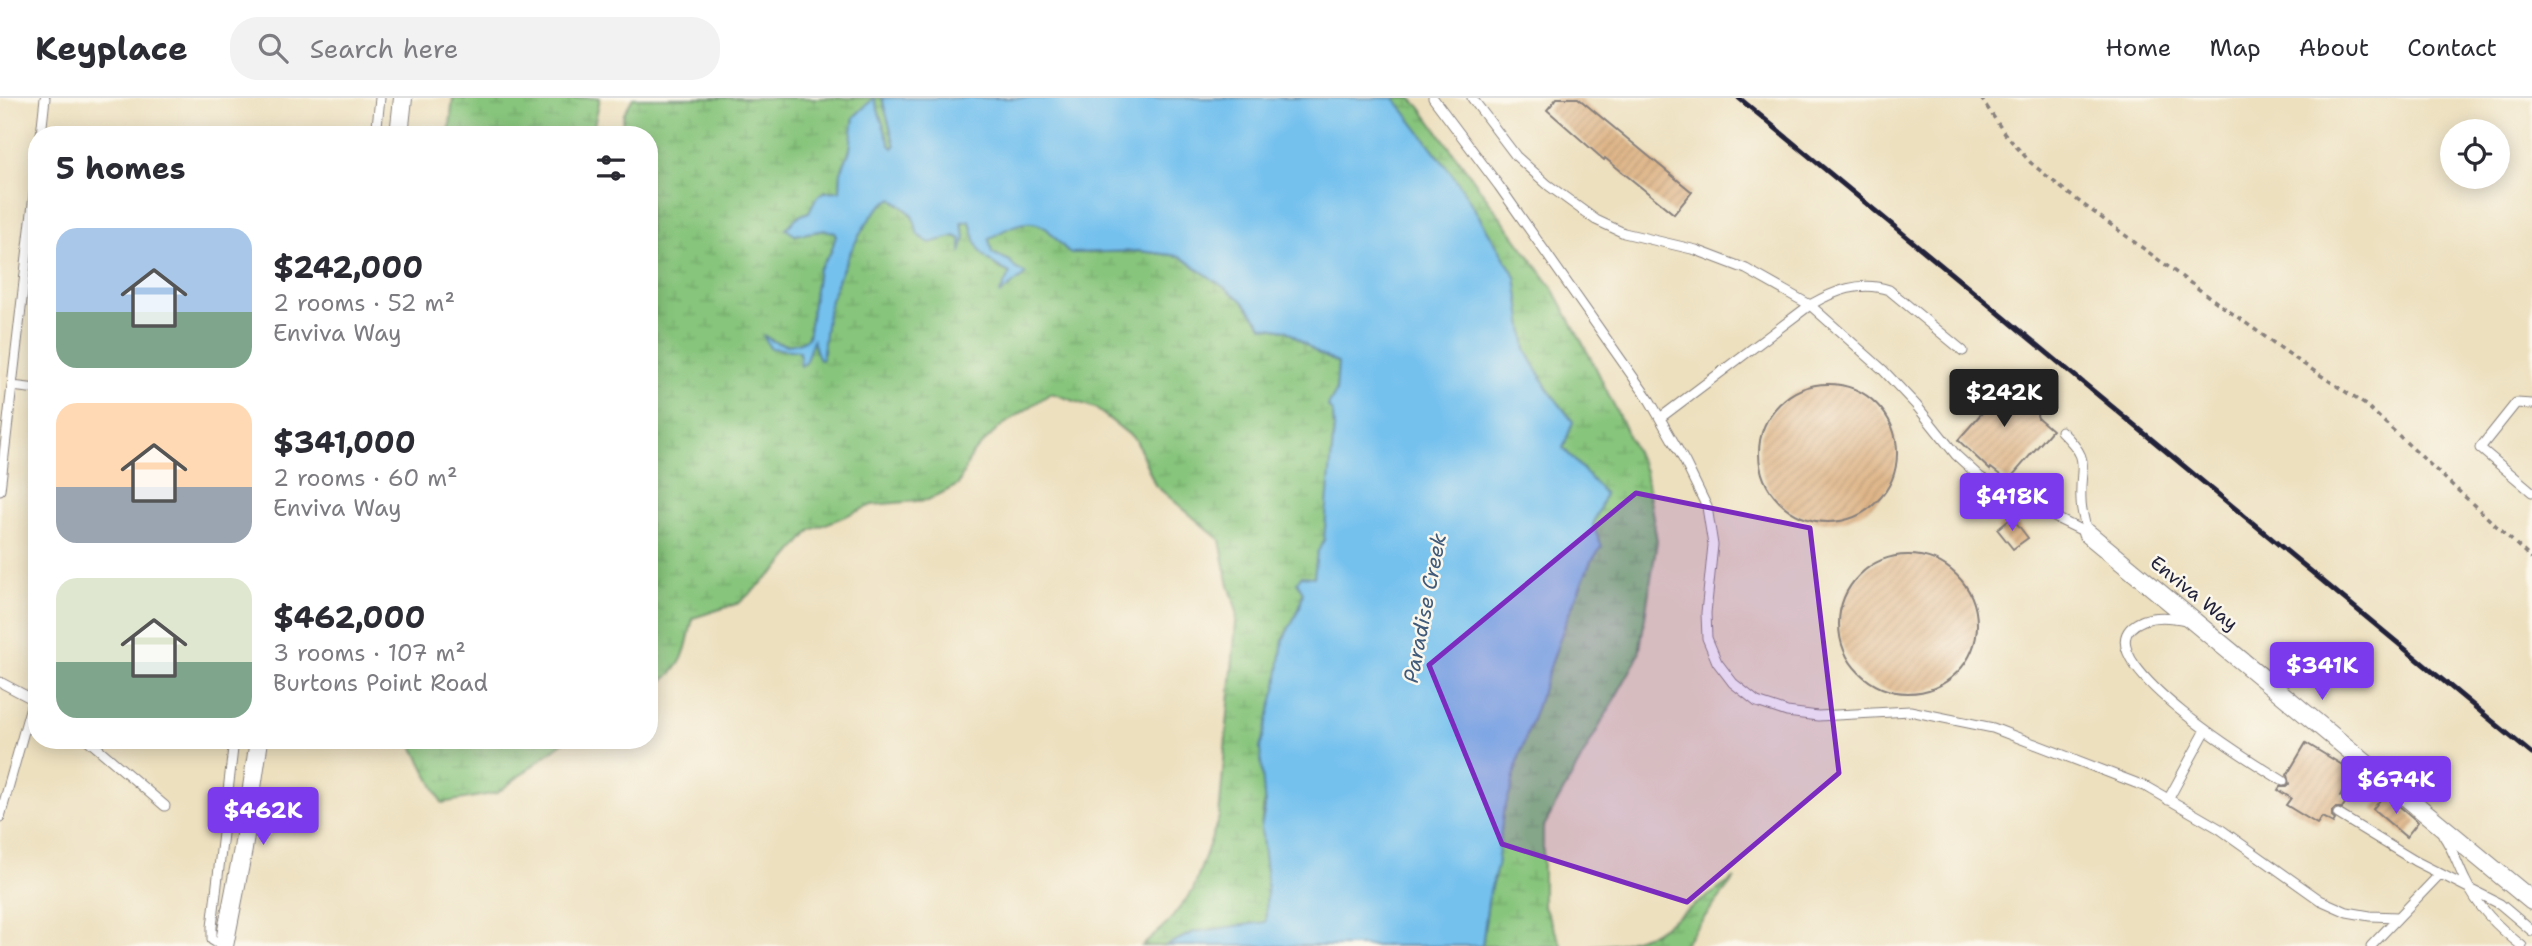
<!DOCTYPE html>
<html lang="en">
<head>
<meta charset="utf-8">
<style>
	:root { --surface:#fff; --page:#f2f2f3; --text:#2b2b33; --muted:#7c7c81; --line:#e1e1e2; --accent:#7c3aed }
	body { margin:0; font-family:"Shantell Sans",sans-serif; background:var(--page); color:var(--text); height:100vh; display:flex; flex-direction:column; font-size:26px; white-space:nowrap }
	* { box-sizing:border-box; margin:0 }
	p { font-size:23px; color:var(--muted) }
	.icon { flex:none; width:38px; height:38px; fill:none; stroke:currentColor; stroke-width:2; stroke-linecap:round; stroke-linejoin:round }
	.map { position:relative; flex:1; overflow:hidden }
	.side { position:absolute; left:28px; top:28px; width:630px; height:623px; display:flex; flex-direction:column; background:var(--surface); border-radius:28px; box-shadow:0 4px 18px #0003 }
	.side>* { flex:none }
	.tools { position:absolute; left:2440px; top:21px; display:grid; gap:14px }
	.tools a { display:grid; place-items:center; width:70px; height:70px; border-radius:50%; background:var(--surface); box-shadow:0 4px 18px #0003; font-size:35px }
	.price { position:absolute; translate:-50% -60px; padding:0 16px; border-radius:7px; background:var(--accent); color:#fff; font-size:23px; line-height:46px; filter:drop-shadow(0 2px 4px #0008) }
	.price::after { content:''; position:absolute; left:50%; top:42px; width:21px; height:16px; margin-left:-10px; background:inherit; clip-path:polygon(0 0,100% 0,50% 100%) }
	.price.selected { background:#222; color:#fff }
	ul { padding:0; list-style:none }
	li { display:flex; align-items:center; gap:21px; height:175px; padding:0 28px }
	li span { display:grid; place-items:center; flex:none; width:196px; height:140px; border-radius:21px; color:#555 }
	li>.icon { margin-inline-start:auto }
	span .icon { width:84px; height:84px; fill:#fffc; stroke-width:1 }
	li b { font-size:30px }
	h2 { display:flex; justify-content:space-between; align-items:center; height:84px; padding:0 28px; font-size:30px }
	header { display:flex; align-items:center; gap:42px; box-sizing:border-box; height:98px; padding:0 35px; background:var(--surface); border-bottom:2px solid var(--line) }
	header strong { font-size:33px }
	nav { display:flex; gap:38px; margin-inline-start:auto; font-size:24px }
	.search { width:490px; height:63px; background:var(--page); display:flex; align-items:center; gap:18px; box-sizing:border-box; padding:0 24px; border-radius:28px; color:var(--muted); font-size:26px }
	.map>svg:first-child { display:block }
	.wetland { fill:url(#wetland-marsh); stroke:#54745c; stroke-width:2 }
	.water { fill:#75c1ee; stroke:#4c7294; stroke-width:2 }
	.building { fill:url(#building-hatch) }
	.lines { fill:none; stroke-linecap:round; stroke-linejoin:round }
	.service-casing { stroke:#88817d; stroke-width:11 }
	.minor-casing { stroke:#88817d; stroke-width:20 }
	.path { stroke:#88817d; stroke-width:3.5; stroke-dasharray:5 5; stroke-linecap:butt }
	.service { stroke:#fff; stroke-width:9 }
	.minor { stroke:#fff; stroke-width:18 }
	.rail { stroke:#22223b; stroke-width:5 }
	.marked { fill:#7b2cbf; fill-opacity:0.2; stroke:#7b2cbf; stroke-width:5; stroke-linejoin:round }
	.labels { text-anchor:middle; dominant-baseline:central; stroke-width:5; stroke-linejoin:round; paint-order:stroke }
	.street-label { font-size:19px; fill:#22223b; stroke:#fbf7ec }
	.water-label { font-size:21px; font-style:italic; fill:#3f5a7a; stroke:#fbf7ec }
</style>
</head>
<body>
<header>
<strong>Keyplace</strong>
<div class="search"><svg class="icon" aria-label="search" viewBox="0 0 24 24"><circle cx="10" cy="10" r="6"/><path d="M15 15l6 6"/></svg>Search here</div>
<nav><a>Home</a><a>Map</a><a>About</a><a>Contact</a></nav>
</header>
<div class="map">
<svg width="2532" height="848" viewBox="0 0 2532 848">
	<defs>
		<pattern id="wetland-marsh" width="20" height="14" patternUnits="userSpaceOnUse" patternTransform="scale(1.75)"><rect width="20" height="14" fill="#87c57c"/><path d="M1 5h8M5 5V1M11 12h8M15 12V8" fill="none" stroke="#74a96c"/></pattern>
		<pattern id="building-hatch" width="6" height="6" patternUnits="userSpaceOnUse" patternTransform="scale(1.75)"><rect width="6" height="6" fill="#dfb689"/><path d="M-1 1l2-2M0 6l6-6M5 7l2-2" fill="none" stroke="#bf9c77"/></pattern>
	</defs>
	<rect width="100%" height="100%" fill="#fbf7ec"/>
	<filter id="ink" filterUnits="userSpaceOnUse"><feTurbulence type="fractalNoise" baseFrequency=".0143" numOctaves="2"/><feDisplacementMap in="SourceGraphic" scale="14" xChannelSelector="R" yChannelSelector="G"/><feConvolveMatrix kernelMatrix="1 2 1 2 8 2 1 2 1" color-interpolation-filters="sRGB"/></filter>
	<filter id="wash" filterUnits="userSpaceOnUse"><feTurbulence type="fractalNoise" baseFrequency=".00686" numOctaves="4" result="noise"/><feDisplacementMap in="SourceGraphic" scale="28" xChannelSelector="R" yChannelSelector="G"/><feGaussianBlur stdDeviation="1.57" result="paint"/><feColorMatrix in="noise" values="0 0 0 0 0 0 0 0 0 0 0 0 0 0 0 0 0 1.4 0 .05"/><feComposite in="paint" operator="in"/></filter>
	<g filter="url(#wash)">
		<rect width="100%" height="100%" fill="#ede0bf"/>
		<path class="wetland" d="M453,0h147l-8,37h-143z
			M633,0h249l6,12 7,36 -1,3 -4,-4 -16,-47 -20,19 -4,33 -9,22 -1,19h-15l-16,21 -12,5 -2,18 31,-5 8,2 2,4 -5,16 -13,18 -10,68c-15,10 -29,8 -43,-2l5,12 29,3 6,12 8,-25 9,21c3,-19 3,-41 9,-59 8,-26 36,-92 61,-102l16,13 7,10 46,18v10l4,-12 -4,-15 9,-1 25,45 15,7 -9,21 14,-26 -5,-7 -18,-8 -4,-14c17,-10 41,-25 59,-10 9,8 14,18 24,24l68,-2 41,5 62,44 21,26 23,4 33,24 19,9 -2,29 -8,14 5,7 1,15 -10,112 -7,14 -3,23 -17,5 6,10 -3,15 -17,33 -22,187 6,54 -1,42 -71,9 -30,14h-23l25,-22 26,-34 26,-73 18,-205 -9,-31 -8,-41 -65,-55 -19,-45 -41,-32 -44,-15 -51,34 -28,27 -14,31 -30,15 -56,5 -61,25 -32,38 -40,35 -46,15c-9,38 -8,51 -44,72v-555h-29l4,-22z
			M1394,0h17l9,9 134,183 42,78 49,103 12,70 -18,114 -96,173v77l19,41h-80l7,-52 8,-28 6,-53 8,-23 6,-27 50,-145 24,-57 11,-14 -9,-22 12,-31 -42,-46 10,-26 -26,-34 -21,-38 -10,-73 -58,-95z
			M410,642h156l-69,53 -55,10z
			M1735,780l-53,68h-92l28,-2 35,-11z"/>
		<path class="water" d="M874,0l16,47 3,3 2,-2 -13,-48h512l64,84 58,95 10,73 21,38 26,34 -10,26 42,46 -12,31 9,22 -11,14 -24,57 -50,145 -6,27 -8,23 -6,53 -8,28 -7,52h-317l29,-14 72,-10 1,-41 -6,-54 4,-19 -5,-60 17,-63 6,-45 17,-33 3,-15 -6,-10 4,-6 13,1 3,-24 7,-13 10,-112 -1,-14 -5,-8 8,-14 2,-29 -19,-9 -33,-24 -23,-4 -21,-26 -62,-44 -41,-5 -68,2c-10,-6 -15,-16 -24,-24 -18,-15 -42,0 -58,10l3,14 18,8 5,7 11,6 -27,21 11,-22c-29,-15 -33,-21 -40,-52l-9,1 4,15 -4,16v-14l-6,-3 -25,7c-19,-11 -10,-8 -16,-23 -4,-10 -15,-16 -22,-21 -25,8 -53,75 -61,101 -6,18 -6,40 -9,59l-3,1 -6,-20 -8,23 -4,3 -2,-15 -29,-3 -7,-13c15,11 28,14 45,3l10,-68 13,-18 5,-16 -2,-4 -8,-2 -31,5 -9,-6 11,-12 12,-5c9,-19 9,-21 31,-21l1,-19 9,-22 4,-33z"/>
		<g id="blocks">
			<path class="building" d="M1557,0h21l114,94 -18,22 -69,-56 -1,2 -57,-50z
				M1986,278l16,13 6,-6 33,27 -4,5 1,3 14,12 -44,51 -17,-13 -1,2 -32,-30 30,-34 -16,-14z
				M1759 355a69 69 0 1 1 138 0a69 69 0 1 1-138 0Z
				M2012,419l16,21 -15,11 -16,-20z
				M1839 526a69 69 0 1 1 138 0a69 69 0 1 1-138 0Z
				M2306,645l48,29 -14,24 7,4 -5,8h-7l-3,3v6l3,3 -2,3 -11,-6 -5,7 -31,-19 5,-7 -13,-8 2,-3h6l3,-3 -2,-9z
				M2385,696l33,28 -12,15 -33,-28z"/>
		</g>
	</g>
	<g filter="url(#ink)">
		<use href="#blocks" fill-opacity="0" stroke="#88817d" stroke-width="2"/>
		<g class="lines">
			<g class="service-casing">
				<path id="service" d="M1433,0l66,88 151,215 35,61 22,45 6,38 -7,68 1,25 10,24 16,21 24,19 30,10 31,4 92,-5 83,17 156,60 71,41 100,71 27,12 23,4 28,1
					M1472,0l44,58 32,29 48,35 28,13 72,17 50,19 64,36 73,65 33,35 40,50 24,22 33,20 74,36
					M41,37l4,-37
					M376,37l4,-37
					M12,288l25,3
					M2532,306l-16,-1 -36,45 52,44
					M1660,320l150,-113c24,-14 51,-25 79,-15l74,61
					M2061,333c32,31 18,31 20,69 0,11 4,22 6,33
					M0,392l37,-321
					M2186,522c-19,-4 -42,-6 -56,9 -34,38 127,136 153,152
					M0,584l36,19
					M88,642l77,66
					M2168,702l38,-70
					M2338,716l77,47 85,43 32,27
					M0,719l33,-118
					M2443,737c10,14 14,29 22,45 13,28 33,47 57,66
					M222,848l-10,-6v-13l22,-187
					M2371,848l69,-72"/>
			</g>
			<g class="minor-casing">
				<path id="minor" d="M399,37l4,-37
					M2087,435l445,368
					M224,848l19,-97 16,-109"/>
			</g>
			<path class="path" d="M1981,0l24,36 26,29 38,31 139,102 91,65 68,45 165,153"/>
			<use href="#service" class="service"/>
			<use href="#minor" class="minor"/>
			<path class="rail" d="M1739,0l793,656"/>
		</g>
	</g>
	<path class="marked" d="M1636,395l174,35 29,245 -152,129 -185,-58 -73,-179z"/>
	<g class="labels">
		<g class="street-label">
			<text transform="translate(2194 495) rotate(39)">Enviva Way</text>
		</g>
		<g class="water-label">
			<text transform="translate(1425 510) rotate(-79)">Paradise Creek</text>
		</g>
	</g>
</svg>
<div class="tools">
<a><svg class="icon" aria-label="locate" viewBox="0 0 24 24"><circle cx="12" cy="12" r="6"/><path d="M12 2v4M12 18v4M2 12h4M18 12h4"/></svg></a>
</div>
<b class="price selected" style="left:2004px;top:331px">$242K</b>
<b class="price" style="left:2012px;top:435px">$418K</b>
<b class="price" style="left:2322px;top:604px">$341K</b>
<b class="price" style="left:2396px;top:718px">$674K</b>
<b class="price" style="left:263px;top:749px">$462K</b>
<section class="side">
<h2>5 homes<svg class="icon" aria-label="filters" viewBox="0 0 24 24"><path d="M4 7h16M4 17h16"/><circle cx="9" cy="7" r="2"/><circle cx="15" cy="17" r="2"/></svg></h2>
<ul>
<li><span style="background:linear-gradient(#a9c7e8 60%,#7fa58c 0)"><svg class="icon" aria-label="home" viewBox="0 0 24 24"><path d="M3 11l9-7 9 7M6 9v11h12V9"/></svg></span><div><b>$242,000</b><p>2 rooms · 52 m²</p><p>Enviva Way</p></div></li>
<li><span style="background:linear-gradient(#ffd9b3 60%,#9aa5b1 0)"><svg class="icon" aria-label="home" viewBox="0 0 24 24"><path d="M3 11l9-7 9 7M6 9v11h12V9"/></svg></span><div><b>$341,000</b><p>2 rooms · 60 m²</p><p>Enviva Way</p></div></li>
<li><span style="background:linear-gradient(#dfe7d0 60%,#7fa58c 0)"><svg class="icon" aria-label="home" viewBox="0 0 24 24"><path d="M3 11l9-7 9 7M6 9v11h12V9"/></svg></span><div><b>$462,000</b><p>3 rooms · 107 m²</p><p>Burtons Point Road</p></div></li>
</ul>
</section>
</div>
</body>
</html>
